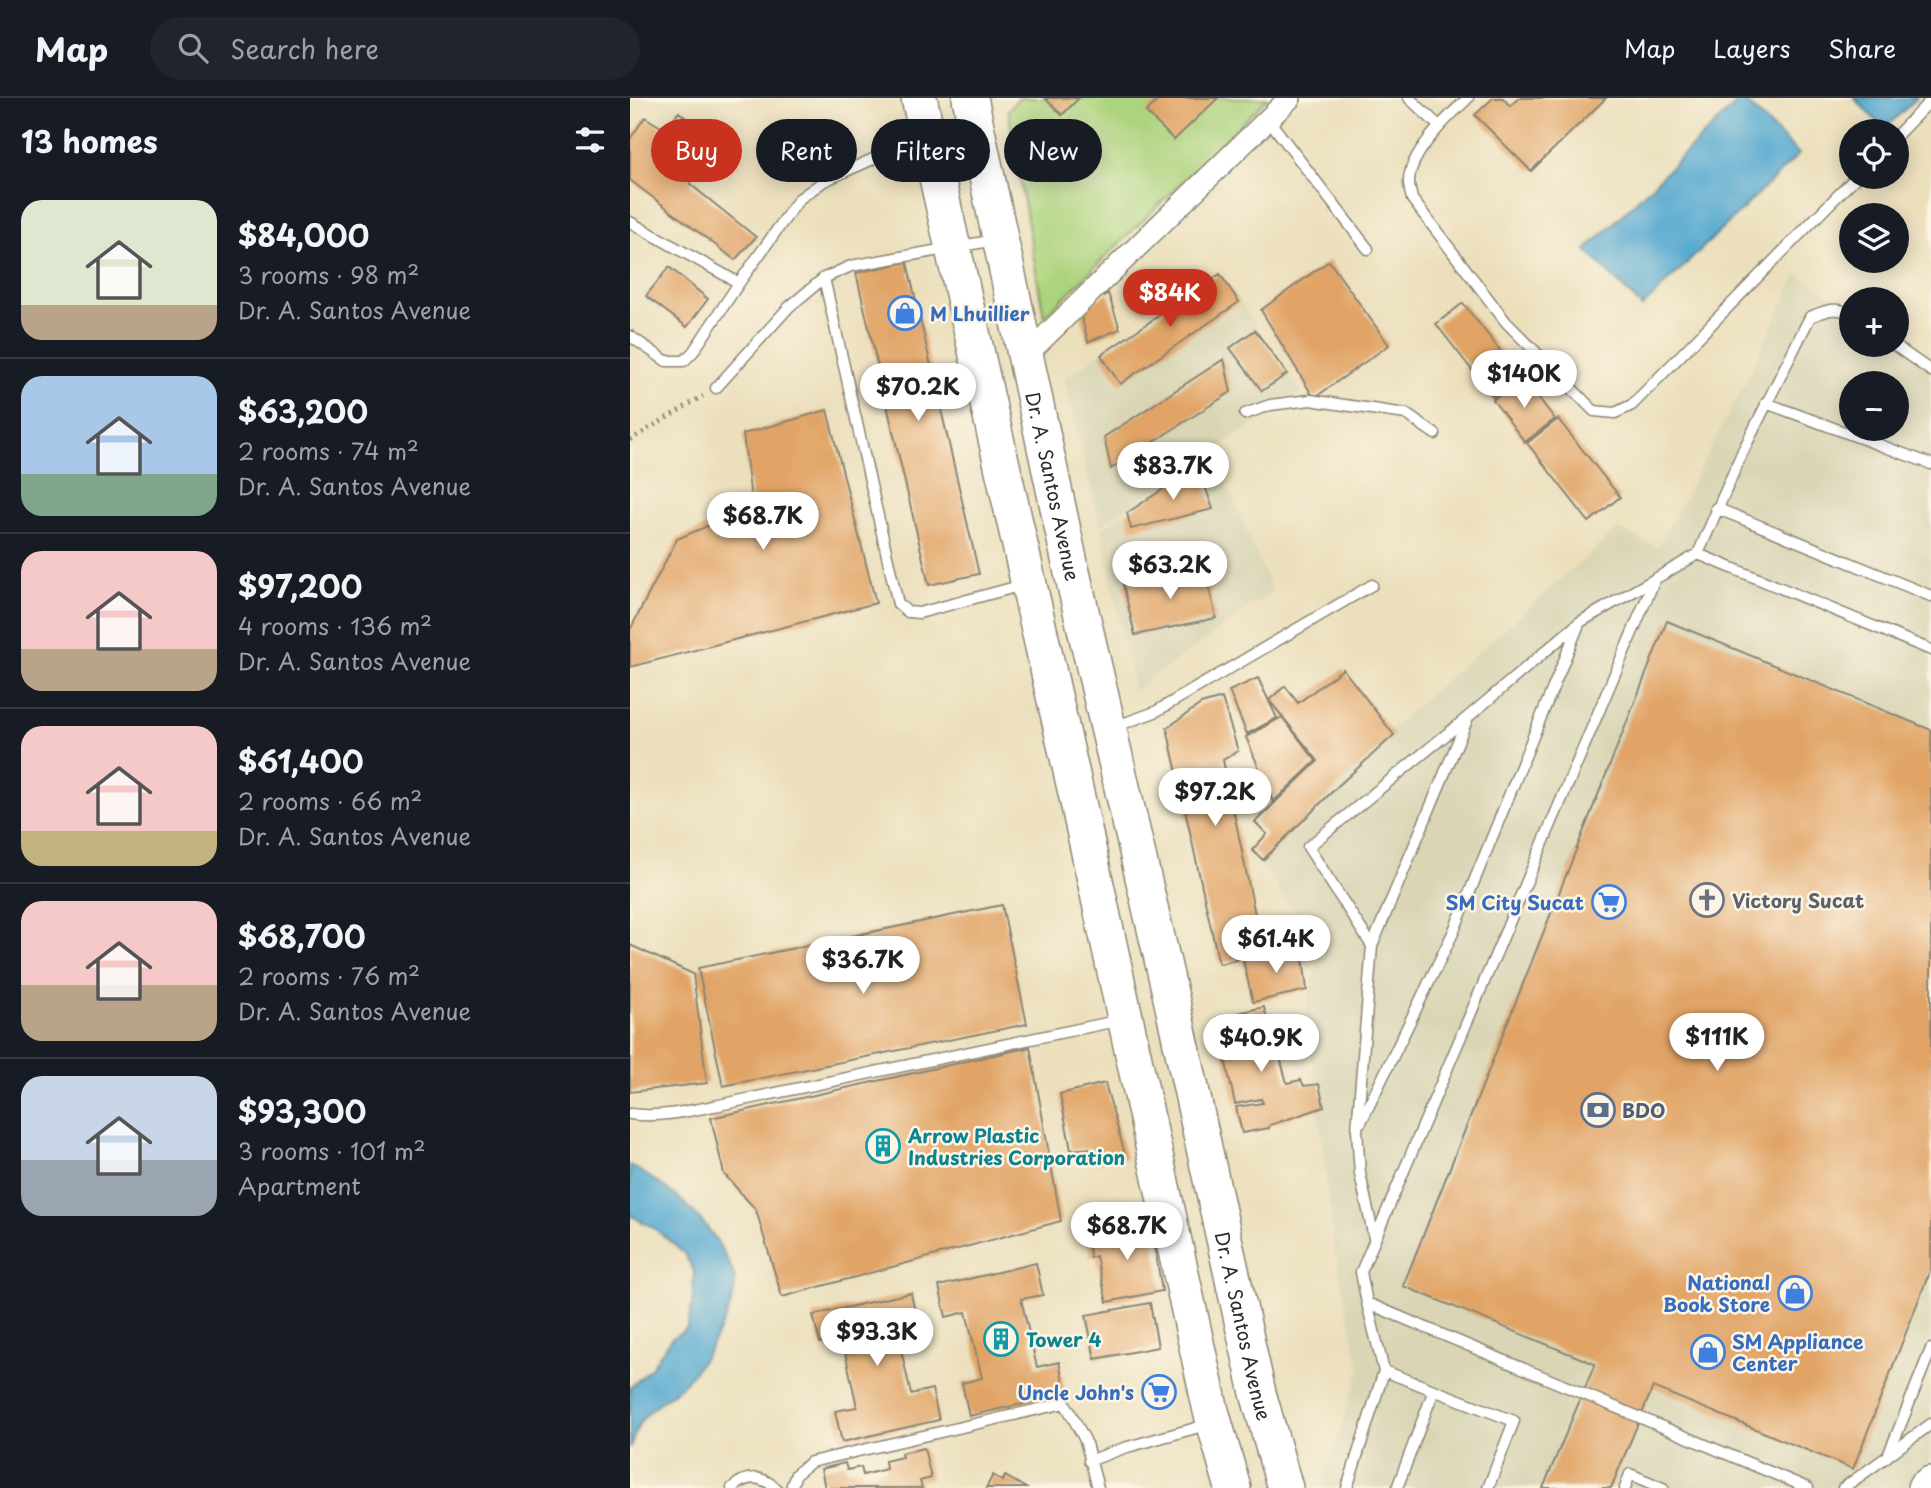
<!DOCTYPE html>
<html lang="en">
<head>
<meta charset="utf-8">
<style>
	:root { --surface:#171b24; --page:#20242c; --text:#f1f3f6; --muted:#9ea1a6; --line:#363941; --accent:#c8321e }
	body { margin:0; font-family:"Playpen Sans",sans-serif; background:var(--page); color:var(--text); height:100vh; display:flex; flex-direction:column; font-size:26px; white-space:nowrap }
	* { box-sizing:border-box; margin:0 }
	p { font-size:23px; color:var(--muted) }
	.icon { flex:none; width:38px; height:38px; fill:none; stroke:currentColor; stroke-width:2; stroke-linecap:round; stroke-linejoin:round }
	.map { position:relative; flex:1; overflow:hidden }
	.sheet { display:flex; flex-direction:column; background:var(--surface); width:630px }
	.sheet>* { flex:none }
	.top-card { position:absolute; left:21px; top:21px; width:665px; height:63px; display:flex; gap:14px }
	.buttons { position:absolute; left:1209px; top:21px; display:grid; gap:14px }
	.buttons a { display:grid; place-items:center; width:70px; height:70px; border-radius:50%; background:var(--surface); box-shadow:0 4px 18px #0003; font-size:35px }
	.price { position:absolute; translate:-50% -60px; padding:0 16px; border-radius:24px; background:#fff; color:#222; font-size:23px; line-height:46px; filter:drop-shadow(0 2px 4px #0008) }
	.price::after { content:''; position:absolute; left:50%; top:42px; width:21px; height:16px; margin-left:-10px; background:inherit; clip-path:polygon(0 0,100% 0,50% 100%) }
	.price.selected { background:var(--accent); color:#fff }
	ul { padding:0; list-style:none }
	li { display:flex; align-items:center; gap:21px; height:175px; padding:0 21px }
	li+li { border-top:2px solid var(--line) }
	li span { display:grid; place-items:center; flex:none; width:196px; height:140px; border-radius:21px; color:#555 }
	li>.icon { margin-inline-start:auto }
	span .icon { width:84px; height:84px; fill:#fffc; stroke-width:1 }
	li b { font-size:30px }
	h2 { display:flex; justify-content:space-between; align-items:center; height:84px; padding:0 21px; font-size:30px }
	.tag { padding:0 24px; border-radius:32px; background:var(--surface); box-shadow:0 4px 18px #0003; font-size:24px; line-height:63px }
	.tag.selected { background:var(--accent); color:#fff }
	header { display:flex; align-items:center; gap:42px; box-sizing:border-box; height:98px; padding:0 35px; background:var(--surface); border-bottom:2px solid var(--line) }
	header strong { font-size:33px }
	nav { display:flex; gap:38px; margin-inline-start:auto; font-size:24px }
	.search { width:490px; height:63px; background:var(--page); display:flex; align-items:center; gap:18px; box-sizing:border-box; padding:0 24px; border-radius:38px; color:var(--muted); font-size:26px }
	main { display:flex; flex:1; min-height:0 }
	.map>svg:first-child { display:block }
	.built { fill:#d9d5b5; fill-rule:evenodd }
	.green { fill:#acd37d; stroke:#6c7f54; stroke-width:2 }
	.water { fill:#55a9d0; stroke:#406a7e; stroke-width:2 }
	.building { fill:#e1a466 }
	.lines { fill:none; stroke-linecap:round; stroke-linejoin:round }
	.lane-casing { stroke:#8b8574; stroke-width:13 }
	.street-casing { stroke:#8b8574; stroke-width:24 }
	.primary-casing { stroke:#8b8574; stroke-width:38 }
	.path { stroke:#8b8574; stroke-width:4.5; stroke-dasharray:2 5; stroke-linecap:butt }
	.lane { stroke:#fff; stroke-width:10 }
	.street { stroke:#fff; stroke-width:21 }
	.primary { stroke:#fff; stroke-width:35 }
	.labels { text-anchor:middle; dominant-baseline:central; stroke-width:5; stroke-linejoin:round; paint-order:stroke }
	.shop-label { font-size:19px; font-weight:bold; fill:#366cbe; stroke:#fcf5e5; text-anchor:end }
	.street-label { font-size:19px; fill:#2b2b2b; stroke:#fcf5e5 }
	.worship-label { font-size:19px; font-weight:bold; fill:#5b616d; stroke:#fcf5e5; text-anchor:start }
	.service-label { font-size:19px; font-weight:bold; fill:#4e5e75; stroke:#fcf5e5; text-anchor:start }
	.culture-label { font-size:19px; font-weight:bold; fill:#0d838f; stroke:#fcf5e5; text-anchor:start }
</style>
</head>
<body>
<header>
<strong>Map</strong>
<div class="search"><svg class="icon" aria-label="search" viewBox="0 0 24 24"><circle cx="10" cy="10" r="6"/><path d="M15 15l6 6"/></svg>Search here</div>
<nav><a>Map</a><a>Layers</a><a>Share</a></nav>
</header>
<main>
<section class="sheet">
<h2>13 homes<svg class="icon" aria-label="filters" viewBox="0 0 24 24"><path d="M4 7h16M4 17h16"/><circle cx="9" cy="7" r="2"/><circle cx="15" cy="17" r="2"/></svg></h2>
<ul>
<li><span style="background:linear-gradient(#dfe7d0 75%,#b9a48a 0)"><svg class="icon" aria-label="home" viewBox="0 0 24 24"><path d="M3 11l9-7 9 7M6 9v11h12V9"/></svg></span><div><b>$84,000</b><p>3 rooms · 98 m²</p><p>Dr. A. Santos Avenue</p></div></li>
<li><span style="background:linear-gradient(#a9c7e8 70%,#7fa58c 0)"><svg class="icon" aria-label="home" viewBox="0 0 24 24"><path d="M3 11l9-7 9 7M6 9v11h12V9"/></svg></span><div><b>$63,200</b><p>2 rooms · 74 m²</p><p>Dr. A. Santos Avenue</p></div></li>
<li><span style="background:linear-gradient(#f6c9c9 70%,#b9a48a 0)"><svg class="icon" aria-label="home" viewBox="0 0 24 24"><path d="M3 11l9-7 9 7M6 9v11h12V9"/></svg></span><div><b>$97,200</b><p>4 rooms · 136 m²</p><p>Dr. A. Santos Avenue</p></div></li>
<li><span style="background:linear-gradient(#f6c9c9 75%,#c2b280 0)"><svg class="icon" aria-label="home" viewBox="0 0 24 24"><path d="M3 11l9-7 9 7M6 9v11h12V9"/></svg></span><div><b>$61,400</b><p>2 rooms · 66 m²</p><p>Dr. A. Santos Avenue</p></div></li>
<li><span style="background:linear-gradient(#f6c9c9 60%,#b9a48a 0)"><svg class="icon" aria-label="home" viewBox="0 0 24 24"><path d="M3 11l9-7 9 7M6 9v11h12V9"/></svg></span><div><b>$68,700</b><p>2 rooms · 76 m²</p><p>Dr. A. Santos Avenue</p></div></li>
<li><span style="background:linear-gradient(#c9d6e8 60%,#9aa5b1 0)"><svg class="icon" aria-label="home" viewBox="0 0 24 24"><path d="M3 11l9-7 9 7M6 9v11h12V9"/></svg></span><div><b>$93,300</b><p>3 rooms · 101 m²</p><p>Apartment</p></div></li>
</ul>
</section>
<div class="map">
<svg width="1301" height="1390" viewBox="0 0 1301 1390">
	<rect width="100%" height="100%" fill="#fcf5e5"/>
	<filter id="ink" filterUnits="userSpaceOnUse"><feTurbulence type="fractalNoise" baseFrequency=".0143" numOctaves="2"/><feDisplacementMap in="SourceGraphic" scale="14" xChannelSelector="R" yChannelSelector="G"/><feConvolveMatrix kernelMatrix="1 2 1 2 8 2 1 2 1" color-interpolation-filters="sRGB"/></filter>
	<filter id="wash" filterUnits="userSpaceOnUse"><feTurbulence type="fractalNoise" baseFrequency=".00686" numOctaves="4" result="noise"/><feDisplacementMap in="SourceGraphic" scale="28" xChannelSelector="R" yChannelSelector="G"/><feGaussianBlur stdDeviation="1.57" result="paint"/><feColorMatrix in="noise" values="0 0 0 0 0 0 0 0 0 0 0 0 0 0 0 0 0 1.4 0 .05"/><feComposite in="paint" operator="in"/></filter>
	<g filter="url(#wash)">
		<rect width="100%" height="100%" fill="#ebdfbc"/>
		<path class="built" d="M590,174l81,121 -201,133 -36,-148z
			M1167,176l54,35 1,36h45v-7l34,22v1108l-29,20h-581l39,-119 -25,-116 -29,-246 15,-54 -69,-102 366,-322 40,18 85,-160zM1222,285h45v46h-45z
			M583,355l59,138 -138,100 -33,-162z"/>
		<path class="green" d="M389,0h249l-224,219 -36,-207z"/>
		<path class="water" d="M1112,0l57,56 -157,153 -56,-57z
			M1224,0h63l-33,31z
			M0,1067c41,23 77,52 97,95 3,6 8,14 8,20 1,29 -29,78 -48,100 -14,16 -36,25 -47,43 -5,7 -6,17 -10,24v-59l20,-19 21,-30 16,-11 5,-22 2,-34 -9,-18 -31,-26 -24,-13z"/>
		<g id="blocks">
			<path class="building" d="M415,0h34l-17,17z
				M530,0h58l-44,42 -28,-28z
				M863,0h10l7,8 9,-8h87l-75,73 -56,-56z
				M49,14l15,13 -11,14 18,23 -11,22 66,53 -21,23 -105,-80v-41l15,-22 19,12z
				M699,163l60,84 -75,53 -53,-88z
				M277,164l72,312 -50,11 -73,-312z
				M39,169l39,32 -21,28 -41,-31z
				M590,176l19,28 -119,82 -19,-29z
				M478,195l12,36 -32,13 -8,-31z
				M833,205l57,73 -27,21 -57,-73z
				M625,232l32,44 -25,17 -32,-43z
				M594,261l7,33 -120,77 -7,-32z
				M893,280l32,41 -30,23 -32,-42z
				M197,312l49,193 -246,64v-37l47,-91 75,-32 -9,-73z
				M928,321l62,78 -31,25 -62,-79z
				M568,368l15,43 -82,20 -4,-16z
				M574,468l12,52 -81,17 -12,-51z
				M1037,523l264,109v538l-78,201 -200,-82 -42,101h-68l52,-124 -192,-78z
				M713,571l51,66 -56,51 -75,74 -11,-10 15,-16 -12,-12 63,-61 -49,-61 16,-14 13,17z
				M628,580l19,40 -30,16 -18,-43z
				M592,600l16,53 -15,9 40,193 -44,11 -52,-236 34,-24z
				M652,619l34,44 -43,41 -27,-65z
				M372,807l25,119 -304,62 -25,-118z
				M0,847l63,29 14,109 -77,9z
				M672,852l5,40 -54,12 -10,-42z
				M634,909l10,40 -41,9 45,-6 9,33 14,-3 3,6 15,-2 5,23 -54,18 -1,3 -27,5 -6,-26 27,-4 -2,-4 -26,5 -19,-86z
				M400,949l31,174 -279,76 -26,-87 -32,-36 -13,-56z
				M475,985l21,75 -31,5 -5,-15 -19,2 -11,-56z
				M521,1125l11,68 -55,11 -11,-46 -6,2 -2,-24z
				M406,1165l7,32 -22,4 16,68 22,-5 7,32 -97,22 -7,-33 20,-5 -16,-66 -20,5 -7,-31z
				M281,1195l6,29 -21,5 15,67 21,-5 7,31 -97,22 -7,-31 22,-4 -15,-69 -22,5 -7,-28z
				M520,1205l8,44 -63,12 -9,-44z
				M294,1350l7,30 -11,3 2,7h-97l-4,-19 24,-6 2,7 14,-3 2,8 23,-6 -1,-8 17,-4 -1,-4z
				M363,1377l10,6 2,-5 21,12h-40z"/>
		</g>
	</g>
	<g filter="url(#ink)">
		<use href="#blocks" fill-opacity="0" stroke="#8b8574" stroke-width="2"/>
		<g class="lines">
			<g class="lane-casing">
				<path id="lane" d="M779,0l30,28
					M838,0c-20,19 -60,56 -59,85 0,5 2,11 3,16l94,123 88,89 21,2 17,-8 224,-228
					M638,21l100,130
					M1267,37l34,-35
					M0,124l109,61
					M194,180l74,326 10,8 11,1 104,-28
					M0,238l36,25h18l9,-9 46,-69 60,-84 25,-18 69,-31 27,-18
					M1264,247l37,26
					M86,290l73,-81 35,-29 27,-12 144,-26
					M1136,305l165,61
					M615,316l25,-9 40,-5 96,14 29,20
					M1086,410l215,88
					M1068,456l44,-101 68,-136c15,-6 27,-12 42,-2
					M484,629l41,-15 217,-127
					M742,848l95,-226
					M0,1016c30,4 60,-3 89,-9l402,-85
					M731,1024l92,-189 126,-309
					M744,1140l-14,-64 -3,-44 15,-184 -64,-99 160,-130 112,-95 75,-43
					M737,1205l441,185
					M754,1273l130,50 -26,67
					M1260,1356l41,-30
					M459,1363l35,-13 86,-24
					M102,1390c14,-13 29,-13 44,0
					M161,1390l5,-14 15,-12 254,-59 20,37 13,48
					M717,1390l37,-117 -17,-68 -6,-31 294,-693 43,-25 233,96
					M767,1390l37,-98
					M995,1390l5,-14 33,14
					M1213,1390l45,-32 43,-107"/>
			</g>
			<g class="street-casing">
				<path id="street" d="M396,257l264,-257"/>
			</g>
			<g class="primary-casing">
				<g id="primary">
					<path d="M289,0l157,695 135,618 22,77"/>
					<path id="s1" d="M340,0l101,470 99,425 88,400 27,95"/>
					<path d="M1295,1390l6,-4"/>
				</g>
			</g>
			<path class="path" d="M0,342l73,-44
				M1297,1179l4,2"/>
			<use href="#lane" class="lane"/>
			<use href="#street" class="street"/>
			<use href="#primary" class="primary"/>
		</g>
	</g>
	<defs>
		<g id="shop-ring" transform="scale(1.75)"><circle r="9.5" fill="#fcf5e5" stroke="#3f7fe0" stroke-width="1.5"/><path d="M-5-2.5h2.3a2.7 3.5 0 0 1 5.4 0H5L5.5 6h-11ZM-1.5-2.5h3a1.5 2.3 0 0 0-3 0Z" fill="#3f7fe0"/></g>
		<g id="church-ring" transform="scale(1.75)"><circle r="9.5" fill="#fcf5e5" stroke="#6b7280" stroke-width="1.5"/><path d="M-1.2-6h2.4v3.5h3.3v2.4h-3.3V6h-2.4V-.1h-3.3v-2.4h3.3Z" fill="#6b7280"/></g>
		<g id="supermarket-ring" transform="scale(1.75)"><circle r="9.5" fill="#fcf5e5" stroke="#3f7fe0" stroke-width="1.5"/><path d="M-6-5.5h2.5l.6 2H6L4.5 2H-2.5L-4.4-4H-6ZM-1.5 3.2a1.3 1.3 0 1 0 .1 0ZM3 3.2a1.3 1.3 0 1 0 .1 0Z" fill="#3f7fe0"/></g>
		<g id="bank-ring" transform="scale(1.75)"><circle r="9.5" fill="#fcf5e5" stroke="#5c6f8a" stroke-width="1.5"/><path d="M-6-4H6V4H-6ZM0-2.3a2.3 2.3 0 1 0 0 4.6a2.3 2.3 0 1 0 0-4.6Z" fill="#5c6f8a"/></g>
		<g id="building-ring" transform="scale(1.75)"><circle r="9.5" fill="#fcf5e5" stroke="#0f9aa8" stroke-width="1.5"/><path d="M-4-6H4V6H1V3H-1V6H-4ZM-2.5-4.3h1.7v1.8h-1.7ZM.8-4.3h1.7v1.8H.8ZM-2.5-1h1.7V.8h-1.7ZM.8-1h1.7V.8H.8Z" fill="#0f9aa8"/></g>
	</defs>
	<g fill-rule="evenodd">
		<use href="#shop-ring" x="275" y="215"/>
		<use href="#church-ring" x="1077" y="802"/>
		<use href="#supermarket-ring" x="979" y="804"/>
		<use href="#bank-ring" x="968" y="1012"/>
		<use href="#building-ring" x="253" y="1048"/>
		<use href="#shop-ring" x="1165" y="1195"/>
		<use href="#building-ring" x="371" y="1241"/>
		<use href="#shop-ring" x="1078" y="1254"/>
		<use href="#supermarket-ring" x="529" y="1294"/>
	</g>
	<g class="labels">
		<g class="shop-label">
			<text x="300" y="215" text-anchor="start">M Lhuillier</text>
			<text x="954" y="804">SM City Sucat</text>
			<text x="1140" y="1184">National<tspan x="1140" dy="22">Book Store</tspan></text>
			<text x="1102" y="1243" text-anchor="start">SM Appliance<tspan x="1102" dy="22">Center</tspan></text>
			<text x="504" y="1294">Uncle John's</text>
		</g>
		<g class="street-label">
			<text stroke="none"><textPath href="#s1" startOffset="397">Dr. A. Santos Avenue</textPath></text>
			<text stroke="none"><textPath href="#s1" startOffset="1258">Dr. A. Santos Avenue</textPath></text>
		</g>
		<g class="worship-label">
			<text x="1102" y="802">Victory Sucat</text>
		</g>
		<g class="service-label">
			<text x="992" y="1012">BDO</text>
		</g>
		<g class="culture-label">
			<text x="278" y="1037">Arrow Plastic<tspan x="278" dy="22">Industries Corporation</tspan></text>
			<text x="396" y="1241">Tower 4</text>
		</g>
	</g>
</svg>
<div class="buttons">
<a><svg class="icon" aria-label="locate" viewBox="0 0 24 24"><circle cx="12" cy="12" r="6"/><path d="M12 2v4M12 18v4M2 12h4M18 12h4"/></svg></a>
<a><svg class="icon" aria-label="layers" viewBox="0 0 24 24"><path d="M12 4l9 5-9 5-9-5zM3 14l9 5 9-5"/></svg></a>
<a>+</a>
<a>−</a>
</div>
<b class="price selected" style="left:540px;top:231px">$84K</b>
<b class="price" style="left:894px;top:312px">$140K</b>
<b class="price" style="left:288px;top:325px">$70.2K</b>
<b class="price" style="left:543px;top:404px">$83.7K</b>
<b class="price" style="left:133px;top:454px">$68.7K</b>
<b class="price" style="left:540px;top:503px">$63.2K</b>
<b class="price" style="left:585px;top:730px">$97.2K</b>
<b class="price" style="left:646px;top:877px">$61.4K</b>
<b class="price" style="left:233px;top:898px">$36.7K</b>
<b class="price" style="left:1087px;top:975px">$111K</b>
<b class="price" style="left:631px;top:976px">$40.9K</b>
<b class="price" style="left:497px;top:1164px">$68.7K</b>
<b class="price" style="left:247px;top:1270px">$93.3K</b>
<div class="top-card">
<a class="tag selected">Buy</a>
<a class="tag">Rent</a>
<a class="tag">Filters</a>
<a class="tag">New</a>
</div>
</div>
</main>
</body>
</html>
